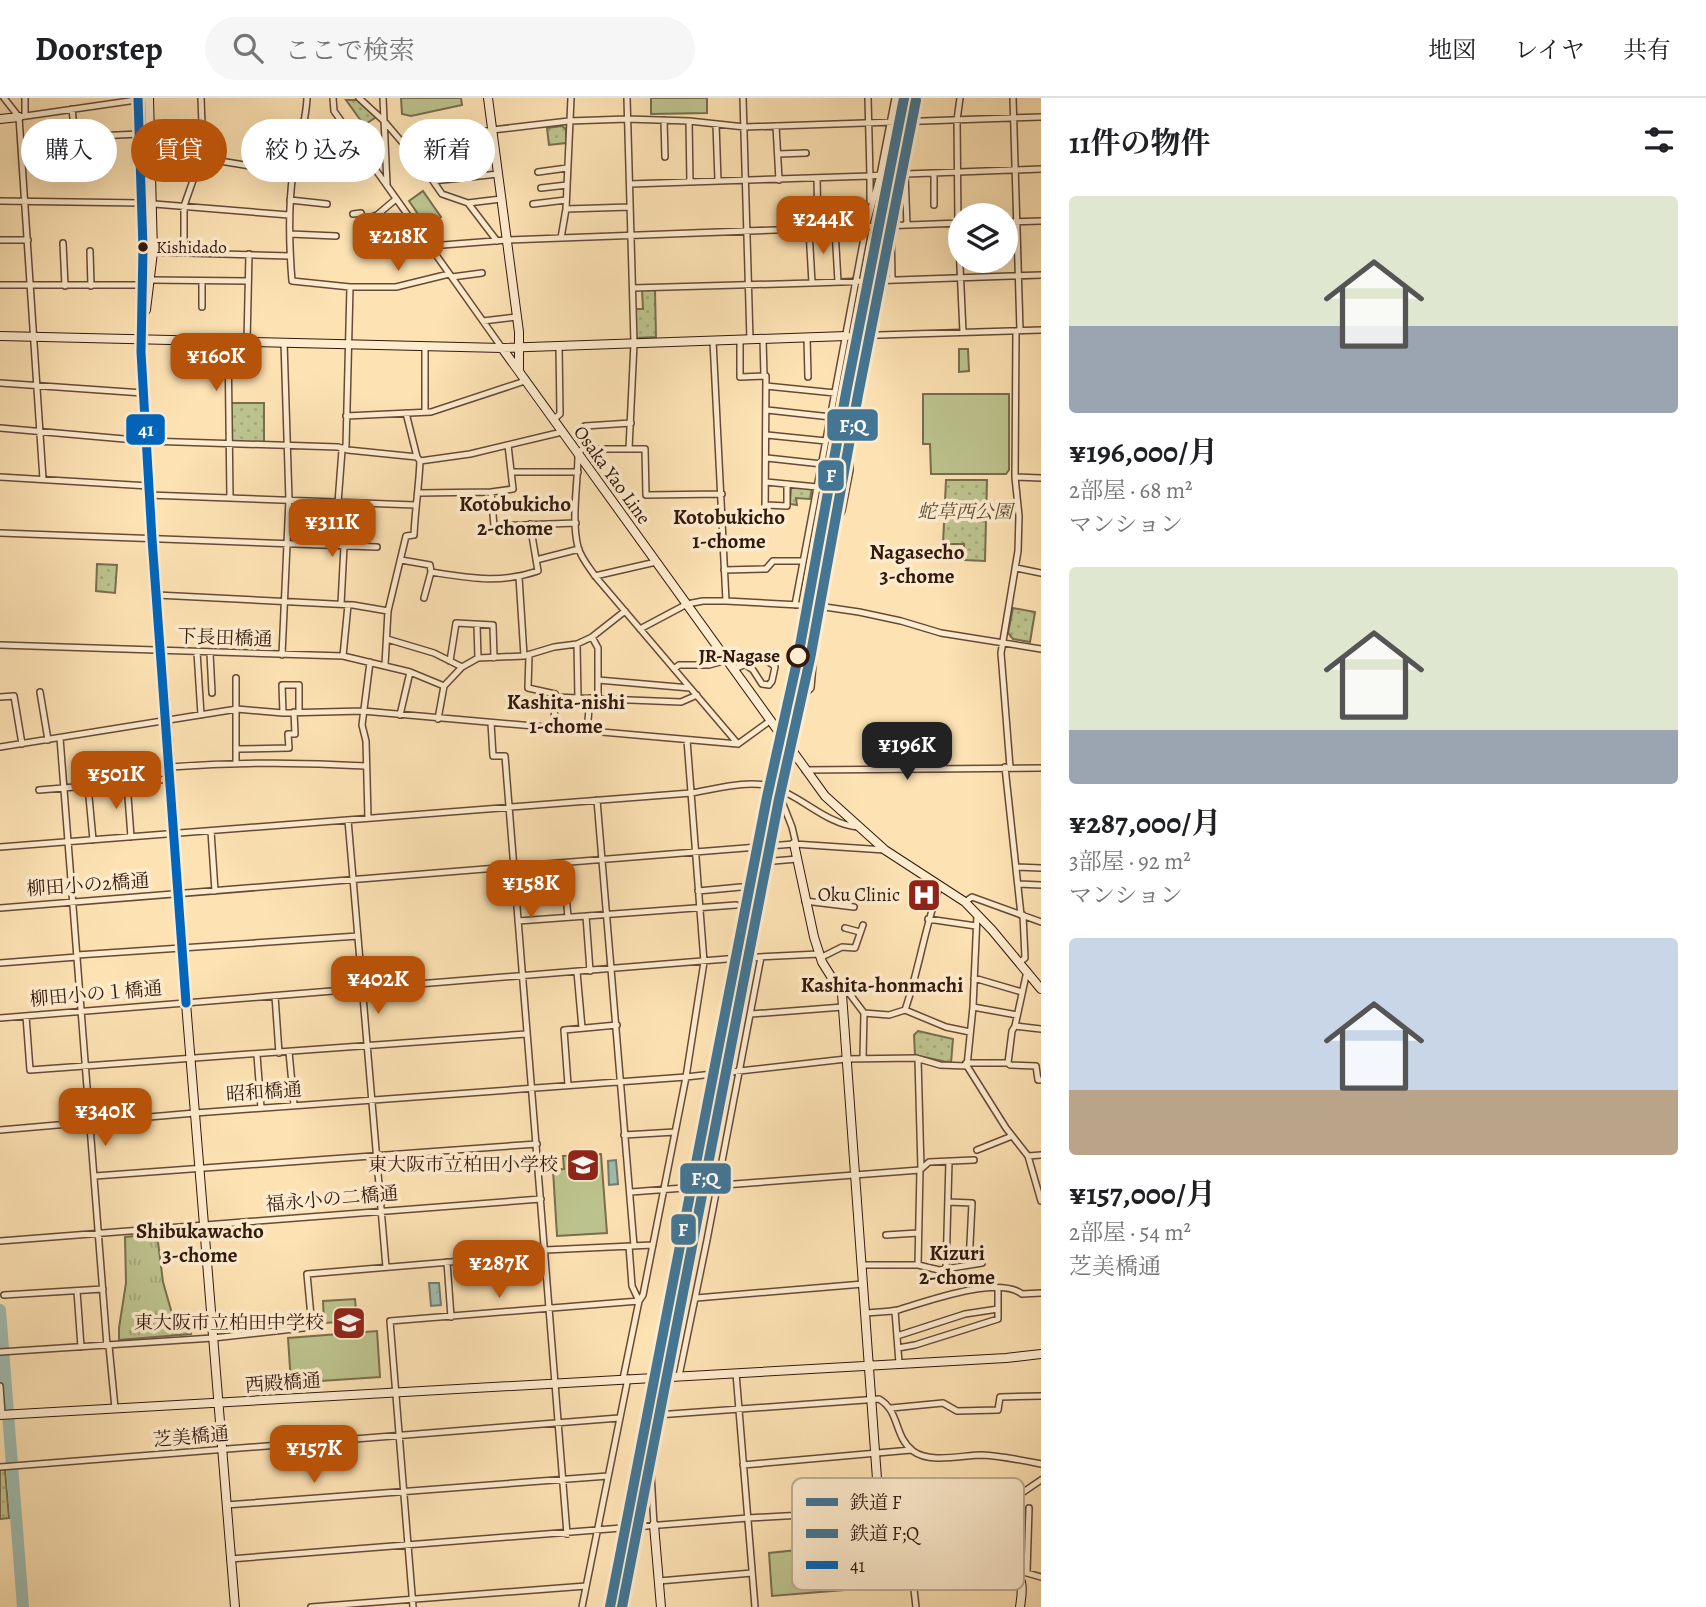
<!DOCTYPE html>
<html lang="ja">
<head>
<meta charset="utf-8">
<style>
	:root { --surface:#fff; --page:#f6f6f6; --text:#202124; --muted:#757577; --line:#e0e0e0; --accent:#b45309 }
	body { margin:0; font-family:Alegreya,"Noto Serif JP",serif; background:var(--page); color:var(--text); height:100vh; display:flex; flex-direction:column; font-size:26px; white-space:nowrap }
	* { box-sizing:border-box; margin:0 }
	p { font-size:23px; color:var(--muted) }
	.icon { flex:none; width:38px; height:38px; fill:none; stroke:currentColor; stroke-width:2; stroke-linecap:round; stroke-linejoin:round }
	.map { position:relative; flex:1; overflow:hidden }
	.sheet { display:flex; flex-direction:column; background:var(--surface); width:665px }
	.sheet>* { flex:none }
	.hud { position:absolute; left:21px; top:21px; width:665px; height:63px; display:flex; gap:14px }
	.controls { position:absolute; left:948px; top:105px; display:grid; gap:14px }
	.controls a { display:grid; place-items:center; width:70px; height:70px; border-radius:50%; background:var(--surface); box-shadow:0 7px 28px #0002; font-size:35px }
	.price { position:absolute; translate:-50% -60px; padding:0 16px; border-radius:14px; background:var(--accent); color:#fff; font-size:23px; line-height:46px; filter:drop-shadow(0 2px 4px #0008) }
	.price::after { content:''; position:absolute; left:50%; top:42px; width:21px; height:16px; margin-left:-10px; background:inherit; clip-path:polygon(0 0,100% 0,50% 100%) }
	.price.selected { background:#222; color:#fff }
	ul { padding:0; list-style:none }
	li { display:grid; align-content:center; gap:14px; height:371px; padding:0 28px }
	li span { display:grid; place-items:center; height:217px; border-radius:7px; color:#555 }
	li>.icon { margin-inline-start:auto }
	span .icon { width:126px; height:126px; fill:#fffc; stroke-width:1 }
	li b { font-size:30px }
	h2 { display:flex; justify-content:space-between; align-items:center; height:84px; padding:0 28px; font-size:30px }
	.tag { padding:0 24px; border-radius:32px; background:var(--surface); box-shadow:0 7px 28px #0002; font-size:24px; line-height:63px }
	.tag.selected { background:var(--accent); color:#fff }
	header { display:flex; align-items:center; gap:42px; box-sizing:border-box; height:98px; padding:0 35px; background:var(--surface); border-bottom:2px solid var(--line) }
	header strong { font-size:33px }
	nav { display:flex; gap:38px; margin-inline-start:auto; font-size:24px }
	.search { width:490px; height:63px; background:var(--page); display:flex; align-items:center; gap:18px; box-sizing:border-box; padding:0 24px; border-radius:38px; color:var(--muted); font-size:26px }
	main { display:flex; flex:1; min-height:0 }
	.map>svg:first-child { display:block }
	.grass { fill:url(#grass-tufts); stroke:#786e4e; stroke-width:2 }
	.park { fill:url(#park-dots); stroke:#786e4e; stroke-width:2 }
	.pitch { fill:#bdc48e; stroke:#786e4e; stroke-width:2 }
	.water { fill:url(#water-ripples); stroke:#747b70; stroke-width:2 }
	.lines { fill:none; stroke-linecap:round; stroke-linejoin:round }
	.river { stroke:#a0bdb1; stroke-width:12 }
	.street-casing { stroke:#654a38; stroke-width:8 }
	.secondary-casing { stroke:#32180f; stroke-width:10 }
	.street { stroke:#feecce; stroke-width:5 }
	.secondary { stroke:#feecce; stroke-width:8 }
	.bus-1-casing { stroke:#feecce; stroke-width:14 }
	.bus-1 { stroke:#0065bd; stroke-width:9 }
	.rail-1-casing { stroke:#feecce; stroke-width:16 }
	.rail-2-casing { stroke:#feecce; stroke-width:16 }
	.rail-1 { stroke:#447694; stroke-width:10 }
	.rail-2 { stroke:#447694; stroke-width:10 }
	.bus-dot { fill:#32180f; stroke:#feecce; stroke-width:2.5 }
	.stop-dot { fill:#feecce; stroke:#32180f; stroke-width:3.5 }
	.labels { text-anchor:middle; dominant-baseline:central; stroke-width:7; stroke-linejoin:round; paint-order:stroke }
	.bus-label { font-size:17px; fill:#32180f; stroke:#feecce; text-anchor:start }
	.street-label { font-size:19px; fill:#32180f; stroke:#feecce }
	.park-label { font-size:19px; font-style:italic; fill:#5c4c35; stroke:#feecce }
	.stop-label { font-size:19px; font-weight:bold; fill:#32180f; stroke:#feecce; text-anchor:end }
	.poi-label { font-size:19px; fill:#32180f; stroke:#feecce; text-anchor:end }
	.neighbourhood-label { font-size:21px; font-weight:bold; fill:#32180f; stroke:#feecce }
	.key { fill:#feecce; stroke:#c1ac95; stroke-width:2 }
	.key-label { font-size:19px; fill:#32180f }
	.line-badge { stroke:#feecce; stroke-width:2.5 }
	.badge-label { font-size:19px; text-anchor:middle; font-weight:bold; fill:#fff }
</style>
</head>
<body>
<header>
<strong>Doorstep</strong>
<div class="search"><svg class="icon" aria-label="search" viewBox="0 0 24 24"><circle cx="10" cy="10" r="6"/><path d="M15 15l6 6"/></svg>ここで検索</div>
<nav><a>地図</a><a>レイヤ</a><a>共有</a></nav>
</header>
<main>
<div class="map">
<svg width="1041" height="1509" viewBox="0 0 1041 1509">
	<defs>
		<pattern id="grass-tufts" width="24" height="20" patternUnits="userSpaceOnUse" patternTransform="scale(1.75)"><rect width="24" height="20" fill="#bdc48e"/><path d="M3 7l-1-3M5 7V3M7 7l1-3M15 17l-1-3M17 17v-4M19 17l1-3" fill="none" stroke="#a3a879"/></pattern>
		<pattern id="park-dots" width="8" height="8" patternUnits="userSpaceOnUse" patternTransform="scale(1.75)"><rect width="8" height="8" fill="#bdc48e"/><path d="M2 2h.1M6 6h.1" fill="none" stroke="#a3a879" stroke-width="1.8" stroke-linecap="round"/></pattern>
		<pattern id="water-ripples" width="26" height="14" patternUnits="userSpaceOnUse" patternTransform="scale(1.75)"><rect width="26" height="14" fill="#a0bdb1"/><path d="M2 4q2-2 4 0t4 0M15 11q2-2 4 0t4 0" fill="none" stroke="#8aa297"/></pattern>
	</defs>
	<rect width="100%" height="100%" fill="#fde2b3"/>
	<filter id="stains"><feTurbulence type="fractalNoise" baseFrequency=".00286" numOctaves="4"/><feColorMatrix values="0 0 0 0 .2 0 0 0 0 .09 0 0 0 0 .02 0 0 0 .5 -.17"/></filter>
	<radialGradient id="worn" r=".72"><stop offset=".6" stop-color="#630" stop-opacity="0"/><stop offset="1" stop-color="#630" stop-opacity=".3"/></radialGradient>
	<path class="grass" d="M157,1136l6,48 12,42h14l2,10 -72,6v-12l7,-45 -1,-46z"/>
	<path class="park" d="M357,0l21,18 -14,9 -18,-25h10z
		M562,28l4,3v14l-17,2 -2,-17z
		M642,192h13l1,47 -20,1 -1,-29h8z
		M231,305h33v40h-30l-3,-4z
		M946,382h41l-2,81 -20,-1 -1,-16h-21z
		M793,388l19,2 -2,11 -14,-1 1,7 -7,-1 1,-16z
		M97,466l20,1 -2,28 -19,-2z
		M1013,510l22,4 -5,30 -17,-3 -5,-6z
		M918,933l35,8 -2,24 -36,-8 -1,-20z
		M0,1372h5l4,48 -9,1z"/>
	<path class="pitch" d="M401,0h60l1,7 -51,11 -9,-2z
		M651,0h56v15l-56,1z
		M423,93l18,26 -14,10 -18,-26z
		M959,251h9l1,22 -10,1z
		M923,296h86v76l-3,4h-75l-1,-30h-7z
		M601,1056l6,79 -50,3 -4,-66 11,-1 -1,-13z
		M355,1201l2,22 -33,2 -1,-22z
		M377,1233l3,46 -89,6 -3,-45z
		M840,1443l4,49 -72,6 -3,-43 28,-3 4,-6z"/>
	<path class="water" d="M616,1062l2,24 -9,1 -1,-24z
		M429,1185h10l2,22 -10,1z"/>
	<g class="lines">
		<path class="river" d="M0,1212l23,297"/>
		<g class="street-casing">
			<path id="street" d="M4,0l15,19 24,362
				M25,0v18
				M307,0c-1,26 -10,49 -14,74 -5,36 -4,72 -1,109l58,6h46l53,-13
				M333,0l1,13 168,237
				M359,0l25,23 23,27 85,-18 77,-9 58,-2 62,2 56,6 296,-10
				M383,0l4,86
				M627,0l7,245 -5,106
				M743,0l7,242
				M895,0l-15,77 161,-6
				M960,0l-3,22 1,103 5,109
				M1013,0l7,232
				M72,11l7,65
				M19,19l131,-19
				M664,22l1,37
				M689,23l1,61
				M716,26l2,57
				M776,28l3,54
				M76,39l63,-3
				M258,49l38,7
				M409,49l24,34 65,-7
				M157,54l24,-1 20,3
				M203,54l9,2 2,5 6,2 73,12
				M778,56l28,-1
				M538,74l29,-4
				M934,75v32
				M905,76l2,51
				M817,80l1,51
				M433,83l9,13 26,9 29,38
				M630,86l240,-8v25
				M541,90l26,-3
				M290,102l37,4
				M0,103l142,2 147,12
				M468,105l33,-4
				M533,106l33,-4
				M566,111l64,-2
				M353,116l8,-1 2,7
				M1006,124l35,-1
				M891,128l1,53
				M835,131l3,53
				M809,132l3,53 229,-8
				M366,134l-3,-12 14,-5 19,-16
				M290,136l46,2
				M561,140l5,-29 5,-111
				M0,142h28
				M63,145l2,43
				M430,148l77,-6 454,-17
				M90,153l1,35
				M153,154l137,4
				M184,154v-46l19,-54 -2,-54
				M452,179l30,-4
				M150,182l98,1
				M0,187h141
				M633,190l179,-5
				M202,209v-26
				M483,223l34,-4
				M846,238l195,-6
				M807,240l1,39
				M763,241l1,37
				M740,242v37l26,-1 -1,140
				M228,243l2,157
				M247,243l2,-87
				M713,243l13,260
				M425,248v66
				M0,285l143,10
				M766,288l69,7
				M767,312l64,7
				M406,315l11,44
				M346,318l85,-4 94,-31
				M553,322l7,-6 -1,-68
				M585,328l46,-3
				M0,330l147,13 191,6 10,3 69,7 3,4 50,-7 92,-22
				M767,337l59,6
				M767,360l55,6
				M511,374h67
				M0,379l149,9
				M1015,379l26,1
				M766,384l51,5
				M491,394l3,34 82,-3
				M419,395l72,-1 22,-3 -5,-44
				M722,396l-76,1 -1,-46h-63l-4,5c0,30 -7,65 0,93 3,11 11,20 17,29l143,168
				M149,397l266,10
				M338,405l4,-53 4,-4 4,-159
				M766,407l21,1v-22
				M0,435l377,14
				M723,446l35,-2
				M401,462l29,5 1,7c39,6 69,12 107,-1l-8,-47
				M536,462l43,-11
				M1016,470l25,5
				M724,472l42,-1 7,-8h30
				M595,478l61,-14
				M519,479l5,79
				M157,497l196,10 35,6
				M424,500l7,-26
				M341,506l3,-58
				M795,507l71,-378 14,-52 -10,1 -2,-78
				M477,527l1,33
				M640,531l47,-25 16,-3h23l92,5 41,6 42,9 40,12 100,16
				M592,539l6,11v50
				M387,541l47,14 28,14
				M813,541l-7,14 -5,33 2,5h5l3,-3 3,-35 -1,-14 18,-106 11,-22 8,-41 -2,-26 19,-100 -4,-9 47,-237
				M577,546l1,54 103,4 16,-7
				M0,547l343,11 67,16 34,14
				M197,554l4,63
				M210,555l2,40
				M282,557l7,-155 -5,-158
				M529,557l-1,33 27,6 -1,35
				M343,558l5,-51
				M450,563l6,-38 37,2 1,33
				M385,567l3,-54 18,-75 8,-1c1,-25 5,-48 6,-74
				M674,571l5,-4h30l18,-5
				M734,571c14,-5 28,-16 41,-2l-3,14 -3,4 -7,-1 -9,-14 -7,-5
				M236,580v84
				M598,582l92,8
				M40,594l8,48
				M0,599l14,-1 8,48
				M555,599l23,1
				M283,615l-1,-28h17v27
				M400,617l10,-43
				M438,621l6,-33 18,-19 16,-9 46,-2 30,-9 23,-3 15,-7 33,-26
				M491,625l2,33h12l62,778
				M587,633l3,-33
				M60,640l47,608
				M0,649l237,-38 46,4 80,-2 375,33 33,-24
				M237,651l52,-1 -1,-14h7l-1,-22
				M170,669c66,-5 130,-5 195,-1
				M1005,669l16,148
				M1010,669l-9,-114 17,-102 1,-35 -4,-39 1,-146
				M805,672l236,-2
				M127,685l4,54
				M88,688l5,54
				M774,689l10,-47
				M777,691l15,38 4,17
				M39,692l132,-11
				M597,702l37,446
				M368,720l-2,-77 -4,-16 8,-63
				M348,722l38,447
				M211,733l4,60
				M0,749l691,-54c25,-4 58,-14 82,-6 30,10 53,37 85,40
				M762,764l35,-3
				M563,765l5,54
				M1016,769l25,1
				M1018,786l23,1
				M698,793l43,-4
				M805,803l49,6
				M965,804l7,-5 69,25
				M0,810l794,-64 91,6
				M977,817l-4,92 -6,59 39,62 22,28 13,45
				M586,818l4,55
				M928,821l48,7
				M518,823l218,-16
				M845,830l15,4
				M77,857l281,-19
				M820,860l22,-11 13,1 8,-23
				M1020,864l5,-4 -2,-43
				M0,865l77,-6
				M577,874l5,56
				M974,880l48,14
				M842,896l7,-1 15,20 25,2 16,-5c14,-40 20,-84 35,-125
				M275,898l4,57
				M973,909l44,8
				M905,912l41,17 24,5
				M751,916l92,-7
				M26,918l4,54 496,-36
				M0,920l739,-60 80,-4
				M1015,928l26,3
				M289,954l5,53
				M257,957l4,53
				M863,960l1,-45
				M918,961l3,110
				M966,965h42l2,2 26,1 2,14h3
				M1008,965l4,-32 3,-5 12,-55
				M568,987l-4,-55 53,-5
				M0,1032l195,-17 491,-36 160,-18 70,-1 24,7 27,1
				M624,1037l51,-3
				M977,1052l35,-14
				M1028,1058l13,-1
				M95,1078l442,-32
				M631,1094l289,-22 9,-8 45,-2
				M948,1104l24,1 -3,61
				M886,1137l32,-2
				M0,1143l541,-42
				M629,1148l3,40 7,15
				M545,1152l108,-5
				M447,1164l4,55
				M862,1167h56l21,5 43,-7
				M918,1167l2,-95
				M946,1171l3,-108
				M77,1193l4,56
				M4,1197l99,-6
				M696,1200l167,-14
				M895,1213l4,52
				M865,1215c11,-1 23,-1 33,-3 27,-8 100,-35 124,-16l19,-1
				M897,1238l68,-22 33,-5
				M109,1248l6,62
				M898,1250l17,-3 83,-26v-30
				M0,1254l213,-14 99,-11 -5,-53 238,-20
				M736,1275l19,234
				M679,1278l28,-136 54,-283
				M623,1281l16,-78 4,-6 43,-218 18,-115 -17,-222
				M0,1288l2,28
				M891,1310l52,-5 14,8 41,-1 2,-13 41,-1
				M657,1317l222,-16c21,12 15,38 34,52 17,13 50,4 69,4 20,1 39,5 59,9
				M743,1367l168,-15
				M0,1369l619,-49
				M226,1407l382,-29
				M983,1417l5,41
				M654,1427l-4,-69 14,-80
				M230,1461l518,-41 183,-10 60,6 50,-34
				M999,1464c13,-13 6,-38 3,-54
				M911,1465l5,44
				M1027,1474l2,-64
				M1016,1477l4,-4 21,6
				M659,1483l93,-8
				M311,1509l275,-21
				M413,1509l-23,-286 249,-20
				M582,1509l46,-229"/>
		</g>
		<g class="secondary-casing">
			<path id="secondary" d="M138,0l5,150 -2,104 11,187 15,182 19,282 49,604
				M488,0l31,234v37
				M0,21l19,-2
				M146,212l7,-58 -4,-154
				M0,238l502,12 344,-12
				M502,250l323,448 60,54 80,52 27,28 49,59
				M794,746l20,93 8,25 20,32 41,568 4,5 101,-11c10,2 30,17 33,26 2,8 0,18 -1,25
				M0,1317l1006,-57 35,-4
				M654,1427l7,82"/>
		</g>
		<use href="#street" class="street"/>
		<use href="#secondary" class="secondary"/>
		<g class="bus-1-casing">
			<path id="bus-1" d="M138,0l5,150 -2,104 11,187 34,464"/>
		</g>
		<use href="#bus-1" class="bus-1"/>
		<g class="rail-1-casing">
			<path id="rail-1" d="M610,1509l157,-810 31,-140 48,-264 58,-295"/>
		</g>
		<g class="rail-2-casing">
			<path id="rail-2" d="M622,1509l157,-808 31,-140 48,-264 58,-295"/>
		</g>
		<use href="#rail-1" class="rail-1"/>
		<use href="#rail-2" class="rail-2"/>
	</g>
	<defs>
		<g id="hospital-square" transform="scale(1.75)"><rect x="-9" y="-9" width="18" height="18" rx="4" fill="#8f2418" stroke="#feecce"/><path d="M-5-5h3v3.5h4V-5h3V5h-3V1.5h-4V5h-3Z" fill="#fff"/></g>
		<g id="school-square" transform="scale(1.75)"><rect x="-9" y="-9" width="18" height="18" rx="4" fill="#8f2418" stroke="#feecce"/><path d="M0-5L7-2L0 1L-7-2ZM-4 1L0 2.5L4 1V4Q0 6-4 4Z" fill="#fff"/></g>
	</defs>
	<g fill-rule="evenodd">
		<use href="#hospital-square" x="924" y="797"/>
		<use href="#school-square" x="583" y="1067"/>
		<use href="#school-square" x="349" y="1225"/>
	</g>
	<circle class="bus-dot" cx="143" cy="149" r="6"/>
	<circle class="stop-dot" cx="798" cy="558" r="10"/>
	<g class="labels">
		<g class="bus-label">
			<text x="156" y="149">Kishidado</text>
		</g>
		<g class="street-label">
			<text transform="translate(612 377) rotate(54)">Osaka Yao Line</text>
			<text transform="translate(225 540) rotate(2)">下長田橋通</text>
			<text transform="translate(88 787) rotate(-4)">柳田小の2橋通</text>
			<text transform="translate(96 896) rotate(-5)">柳田小の１橋通</text>
			<text transform="translate(264 994) rotate(-4)">昭和橋通</text>
			<text transform="translate(332 1101) rotate(-5)">福永小の二橋通</text>
			<text transform="translate(283 1285) rotate(-4)">西殿橋通</text>
			<text transform="translate(191 1339) rotate(-5)">芝美橋通</text>
		</g>
		<g class="park-label">
			<text x="965" y="414">蛇草西公園</text>
		</g>
		<g class="stop-label">
			<text x="780" y="558">JR-Nagase</text>
		</g>
		<g class="poi-label">
			<text x="900" y="797">Oku Clinic</text>
			<text x="558" y="1067">東大阪市立柏田小学校</text>
			<text x="324" y="1225">東大阪市立柏田中学校</text>
		</g>
		<g class="neighbourhood-label">
			<text x="515" y="406">Kotobukicho<tspan x="515" dy="24">2-chome</tspan></text>
			<text x="729" y="419">Kotobukicho<tspan x="729" dy="24">1-chome</tspan></text>
			<text x="917" y="454">Nagasecho<tspan x="917" dy="24">3-chome</tspan></text>
			<text x="566" y="604">Kashita-nishi<tspan x="566" dy="24">1-chome</tspan></text>
			<text x="882" y="887">Kashita-honmachi</text>
			<text x="200" y="1133">Shibukawacho<tspan x="200" dy="24">3-chome</tspan></text>
			<text x="957" y="1155">Kizuri<tspan x="957" dy="24">2-chome</tspan></text>
		</g>
	</g>
	<rect x="792" y="1380" width="232" height="112" rx="10" class="key"/>
	<rect x="806" y="1400" width="32" height="8" fill="#447694"/>
	<rect x="806" y="1431" width="32" height="9" fill="#447694"/>
	<rect x="806" y="1463" width="32" height="8" fill="#0065bd"/>
	<g class="key-label">
		<text x="850" y="1411">鉄道 F</text>
		<text x="850" y="1442">鉄道 F;Q</text>
		<text x="850" y="1474">41</text>
	</g>
	<g class="line-badge">
		<rect x="826" y="310" width="53" height="34" rx="7" fill="#447694"/>
		<rect x="125" y="315" width="41" height="33" rx="7" fill="#0065bd"/>
		<rect x="817" y="361" width="28" height="33" rx="7" fill="#447694"/>
		<rect x="679" y="1064" width="53" height="33" rx="7" fill="#447694"/>
		<rect x="670" y="1115" width="27" height="33" rx="7" fill="#447694"/>
	</g>
	<g class="badge-label">
		<text x="853" y="334">F;Q</text>
		<text x="146" y="338">41</text>
		<text x="831" y="384">F</text>
		<text x="705" y="1087">F;Q</text>
		<text x="683" y="1138">F</text>
	</g>
	<rect width="100%" height="100%" filter="url(#stains)"/>
	<rect width="100%" height="100%" fill="url(#worn)"/>
</svg>
<div class="controls">
<a><svg class="icon" aria-label="layers" viewBox="0 0 24 24"><path d="M12 4l9 5-9 5-9-5zM3 14l9 5 9-5"/></svg></a>
</div>
<b class="price" style="left:823px;top:158px">¥244K</b>
<b class="price" style="left:398px;top:175px">¥218K</b>
<b class="price" style="left:216px;top:295px">¥160K</b>
<b class="price" style="left:332px;top:461px">¥311K</b>
<b class="price selected" style="left:907px;top:684px">¥196K</b>
<b class="price" style="left:116px;top:713px">¥501K</b>
<b class="price" style="left:531px;top:822px">¥158K</b>
<b class="price" style="left:378px;top:918px">¥402K</b>
<b class="price" style="left:105px;top:1050px">¥340K</b>
<b class="price" style="left:499px;top:1202px">¥287K</b>
<b class="price" style="left:314px;top:1387px">¥157K</b>
<div class="hud">
<a class="tag">購入</a>
<a class="tag selected">賃貸</a>
<a class="tag">絞り込み</a>
<a class="tag">新着</a>
</div>
</div>
<section class="sheet">
<h2>11件の物件<svg class="icon" aria-label="filters" viewBox="0 0 24 24"><path d="M4 7h16M4 17h16"/><circle cx="9" cy="7" r="2"/><circle cx="15" cy="17" r="2"/></svg></h2>
<ul>
<li><span style="background:linear-gradient(#dfe7d0 60%,#9aa5b1 0)"><svg class="icon" aria-label="home" viewBox="0 0 24 24"><path d="M3 11l9-7 9 7M6 9v11h12V9"/></svg></span><div><b>¥196,000/月</b><p>2部屋 · 68 m²</p><p>マンション</p></div></li>
<li><span style="background:linear-gradient(#dfe7d0 75%,#9aa5b1 0)"><svg class="icon" aria-label="home" viewBox="0 0 24 24"><path d="M3 11l9-7 9 7M6 9v11h12V9"/></svg></span><div><b>¥287,000/月</b><p>3部屋 · 92 m²</p><p>マンション</p></div></li>
<li><span style="background:linear-gradient(#c9d6e8 70%,#b9a48a 0)"><svg class="icon" aria-label="home" viewBox="0 0 24 24"><path d="M3 11l9-7 9 7M6 9v11h12V9"/></svg></span><div><b>¥157,000/月</b><p>2部屋 · 54 m²</p><p>芝美橋通</p></div></li>
</ul>
</section>
</main>
</body>
</html>
